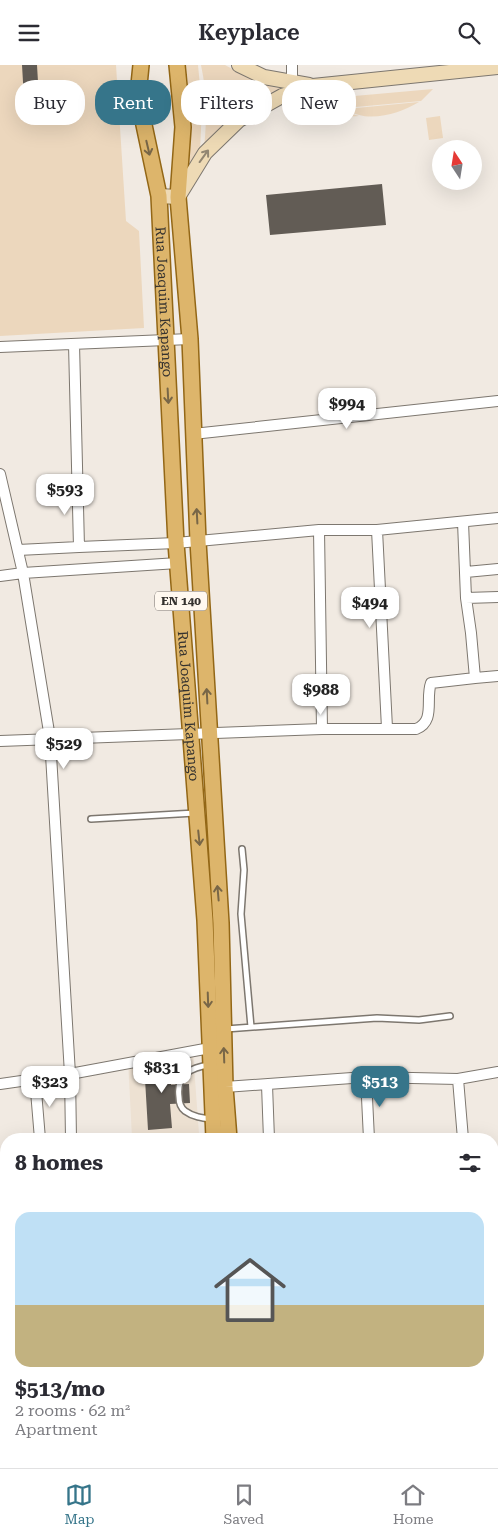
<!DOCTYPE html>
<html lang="en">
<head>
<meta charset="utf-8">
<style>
	:root { --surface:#fff; --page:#f7f7f7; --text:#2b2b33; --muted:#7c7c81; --line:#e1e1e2; --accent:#36758a }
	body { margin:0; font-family:"Roboto Serif",serif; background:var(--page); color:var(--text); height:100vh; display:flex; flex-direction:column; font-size:19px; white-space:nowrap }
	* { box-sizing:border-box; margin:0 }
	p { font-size:16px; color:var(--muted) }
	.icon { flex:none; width:28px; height:28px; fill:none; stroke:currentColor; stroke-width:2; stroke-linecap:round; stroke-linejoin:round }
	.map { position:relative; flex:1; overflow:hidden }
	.sheet { position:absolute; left:0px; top:1068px; width:499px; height:336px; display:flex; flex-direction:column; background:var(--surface); border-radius:20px 20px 0 0; box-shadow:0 5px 20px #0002 }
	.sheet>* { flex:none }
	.guide { position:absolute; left:15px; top:15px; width:469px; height:45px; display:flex; gap:10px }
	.needle { width:32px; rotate:348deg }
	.tools { position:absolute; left:432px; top:75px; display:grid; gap:10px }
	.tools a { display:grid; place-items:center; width:50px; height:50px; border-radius:50%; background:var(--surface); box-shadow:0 5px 20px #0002; font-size:25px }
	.price { position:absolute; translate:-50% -42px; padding:0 11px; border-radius:10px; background:#fff; color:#222; font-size:16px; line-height:32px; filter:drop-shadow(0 1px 2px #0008) }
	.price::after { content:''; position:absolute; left:50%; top:30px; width:15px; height:11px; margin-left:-8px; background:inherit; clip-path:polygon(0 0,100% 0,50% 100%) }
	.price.on { background:var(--accent); color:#fff }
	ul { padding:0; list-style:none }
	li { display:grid; align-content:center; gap:10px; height:265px; padding:0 15px }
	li+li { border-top:1px solid var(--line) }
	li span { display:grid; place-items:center; height:155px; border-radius:15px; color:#555 }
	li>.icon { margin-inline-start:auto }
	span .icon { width:90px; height:90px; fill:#fffc; stroke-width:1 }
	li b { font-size:21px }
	h2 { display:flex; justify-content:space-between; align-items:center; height:60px; padding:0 15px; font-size:21px }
	.chip { padding:0 18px; border-radius:20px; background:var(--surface); box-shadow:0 5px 20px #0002; font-size:18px; line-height:45px }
	.chip.on { background:var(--accent); color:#fff }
	header { display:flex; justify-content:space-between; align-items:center; height:65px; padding:0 15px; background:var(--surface); font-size:22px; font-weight:600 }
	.dock { display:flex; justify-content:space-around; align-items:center; height:70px; border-top:1px solid var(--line); background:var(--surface); font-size:14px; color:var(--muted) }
	.dock a { display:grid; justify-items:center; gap:2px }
	.dock .on { color:var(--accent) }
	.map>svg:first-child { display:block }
	.built { fill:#ede1d2 }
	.green { fill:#ecd7bd }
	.building { fill:#625c55 }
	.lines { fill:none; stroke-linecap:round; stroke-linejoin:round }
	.lane-casing { stroke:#7d776f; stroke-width:8 }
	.street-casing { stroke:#7d776f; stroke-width:12 }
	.secondary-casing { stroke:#7d776f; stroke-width:16 }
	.primary-casing { stroke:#936716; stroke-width:18 }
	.lane { stroke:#fff; stroke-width:5 }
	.street { stroke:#fff; stroke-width:10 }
	.secondary { stroke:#eedab5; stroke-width:14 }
	.primary { stroke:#ddb56b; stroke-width:15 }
	.oneway { stroke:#786647 }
	.oneway2 { stroke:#928672 }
	.labels { text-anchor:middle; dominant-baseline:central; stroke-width:5; stroke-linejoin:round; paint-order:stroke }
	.shield { fill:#fff8ef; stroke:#726d69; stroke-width:1 }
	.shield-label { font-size:12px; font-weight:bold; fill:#35322f }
	.street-label { font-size:14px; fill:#35322f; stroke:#fff8ef }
</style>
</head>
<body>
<header><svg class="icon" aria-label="menu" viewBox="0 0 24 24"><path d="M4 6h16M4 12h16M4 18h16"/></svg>Keyplace<svg class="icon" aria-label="search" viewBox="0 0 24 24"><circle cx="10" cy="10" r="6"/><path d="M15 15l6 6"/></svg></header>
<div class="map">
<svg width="498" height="1403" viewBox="0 0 498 1403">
	<rect width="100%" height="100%" fill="#f1eae2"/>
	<path class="built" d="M193,987l6,82 -67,4 -4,-79z"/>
	<path class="green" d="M0,0h116l10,156 13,10 5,97 -144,8z
		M186,0h12l4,42 -2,44 -13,21 -1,-12 4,-58z
		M201,0h24l24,13 30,8 5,2 -3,4c-32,5 -56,32 -77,56 3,-28 3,-56 -3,-83z
		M433,24l-12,12 -76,7 -13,-10z
		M330,36l19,12 10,3 -29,2z
		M419,37c-20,12 -52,22 -73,7z
		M440,51l3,22 -14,2 -3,-22z"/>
	<path class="building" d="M22,0h15l3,51h-15z
		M382,119l4,41 -116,10 -4,-40z
		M170,995l1,25 18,-1 1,19 -20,1 2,24 -24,2 -4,-68z
		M492,1295h6v15h-6z
		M492,1373h6v14h-6z"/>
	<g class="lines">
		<g class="lane-casing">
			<path id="lane" d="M91,754l104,-6
				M242,784l2,21 -3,44 10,113
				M226,964l151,-11 42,2 31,-4
				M210,1000c-19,2 -34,10 -31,32 0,5 2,11 6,14 8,6 18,7 27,8"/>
		</g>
		<g class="street-casing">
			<path id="street" d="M292,0v17
				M74,279l5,203 97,-4 143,-13h58l121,-12
				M0,282l190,-8
				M193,369l305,-33
				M0,409l23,99 27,165 20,336 1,65
				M319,465l3,199
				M377,465l10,198
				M18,485l61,-3
				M466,507l32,-3
				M0,511l23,-3 155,-10
				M466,533l32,-1
				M475,613l23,-2
				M0,676l322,-12h94c20,-8 9,-30 15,-46l44,-5 -4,-45 -5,-35 -3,-76
				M366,1012l3,62
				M35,1014l5,60
				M458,1014l5,60
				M0,1019l70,-10 140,-26
				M267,1020l2,54
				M225,1022l141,-10 92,2 40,-7
				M492,1159h6
				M0,1260l6,-1
				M492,1359h6
				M240,1398l3,5
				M380,1398v5
				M477,1398l1,5"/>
		</g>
		<g class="secondary-casing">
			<path id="secondary" d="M239,0l25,12 45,8
				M159,131l19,1 27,-44 34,-33 43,-24 31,-10 185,-19"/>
		</g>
		<g class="primary-casing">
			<g id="primary">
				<path id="s1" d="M141,0l-2,20 1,21 19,90 17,347 29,377 9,219"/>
				<path d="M177,0l6,62 -5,70 12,142 8,202 23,382 4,164 4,52"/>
				<path d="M0,1397l6,-1"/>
			</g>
		</g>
		<use href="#lane" class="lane"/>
		<use href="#street" class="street"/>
		<use href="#secondary" class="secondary"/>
		<use href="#primary" class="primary"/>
	</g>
	<defs><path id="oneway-shaft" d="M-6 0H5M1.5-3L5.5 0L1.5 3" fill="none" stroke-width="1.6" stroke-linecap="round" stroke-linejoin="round" transform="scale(1.25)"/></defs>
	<g class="oneway">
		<use href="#oneway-shaft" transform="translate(148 83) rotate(77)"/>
		<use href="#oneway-shaft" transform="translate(168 331) rotate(87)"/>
		<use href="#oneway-shaft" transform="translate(197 451) rotate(-93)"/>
		<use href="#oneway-shaft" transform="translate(207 631) rotate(-93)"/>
		<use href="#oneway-shaft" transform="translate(199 773) rotate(84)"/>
		<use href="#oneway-shaft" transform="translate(218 828) rotate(-95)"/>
		<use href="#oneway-shaft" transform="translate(208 935) rotate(88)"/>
		<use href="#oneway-shaft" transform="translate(224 990) rotate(-92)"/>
	</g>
	<use class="oneway2" href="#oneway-shaft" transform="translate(204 91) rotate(-54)"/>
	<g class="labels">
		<rect class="shield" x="155" y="526.5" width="52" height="19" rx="4"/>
		<g class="shield-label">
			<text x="181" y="536">EN 140</text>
		</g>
		<g class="street-label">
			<text stroke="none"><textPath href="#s1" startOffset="239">Rua Joaquim Kapango</textPath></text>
			<text stroke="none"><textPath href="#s1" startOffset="644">Rua Joaquim Kapango</textPath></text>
		</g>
	</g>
</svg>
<div class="tools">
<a><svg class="needle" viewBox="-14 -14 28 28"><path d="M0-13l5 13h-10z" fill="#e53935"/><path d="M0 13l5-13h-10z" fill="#7c7c81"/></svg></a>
</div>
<b class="price" style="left:347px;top:365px">$994</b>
<b class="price" style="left:65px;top:451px">$593</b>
<b class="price" style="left:370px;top:564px">$494</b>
<b class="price" style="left:321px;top:651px">$988</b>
<b class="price" style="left:64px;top:705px">$529</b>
<b class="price" style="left:162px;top:1029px">$831</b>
<b class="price" style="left:50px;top:1043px">$323</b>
<b class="price on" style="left:380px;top:1043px">$513</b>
<div class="guide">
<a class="chip">Buy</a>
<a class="chip on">Rent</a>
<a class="chip">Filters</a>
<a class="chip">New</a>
</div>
<section class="sheet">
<h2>8 homes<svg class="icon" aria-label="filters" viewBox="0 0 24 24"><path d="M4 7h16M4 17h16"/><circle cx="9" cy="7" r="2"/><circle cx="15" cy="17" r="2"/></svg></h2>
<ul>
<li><span style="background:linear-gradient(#bfe0f5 60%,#c2b280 0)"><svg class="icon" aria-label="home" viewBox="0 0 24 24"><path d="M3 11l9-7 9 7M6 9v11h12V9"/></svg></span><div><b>$513/mo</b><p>2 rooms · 62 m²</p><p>Apartment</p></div></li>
</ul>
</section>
</div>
<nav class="dock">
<a class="on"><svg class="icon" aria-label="map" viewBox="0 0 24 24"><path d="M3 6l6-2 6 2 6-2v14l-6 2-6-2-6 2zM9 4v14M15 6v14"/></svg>Map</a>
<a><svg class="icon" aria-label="saved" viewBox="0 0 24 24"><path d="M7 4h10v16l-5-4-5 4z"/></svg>Saved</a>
<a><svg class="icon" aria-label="home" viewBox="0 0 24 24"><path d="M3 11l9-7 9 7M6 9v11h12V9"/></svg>Home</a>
</nav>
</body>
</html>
